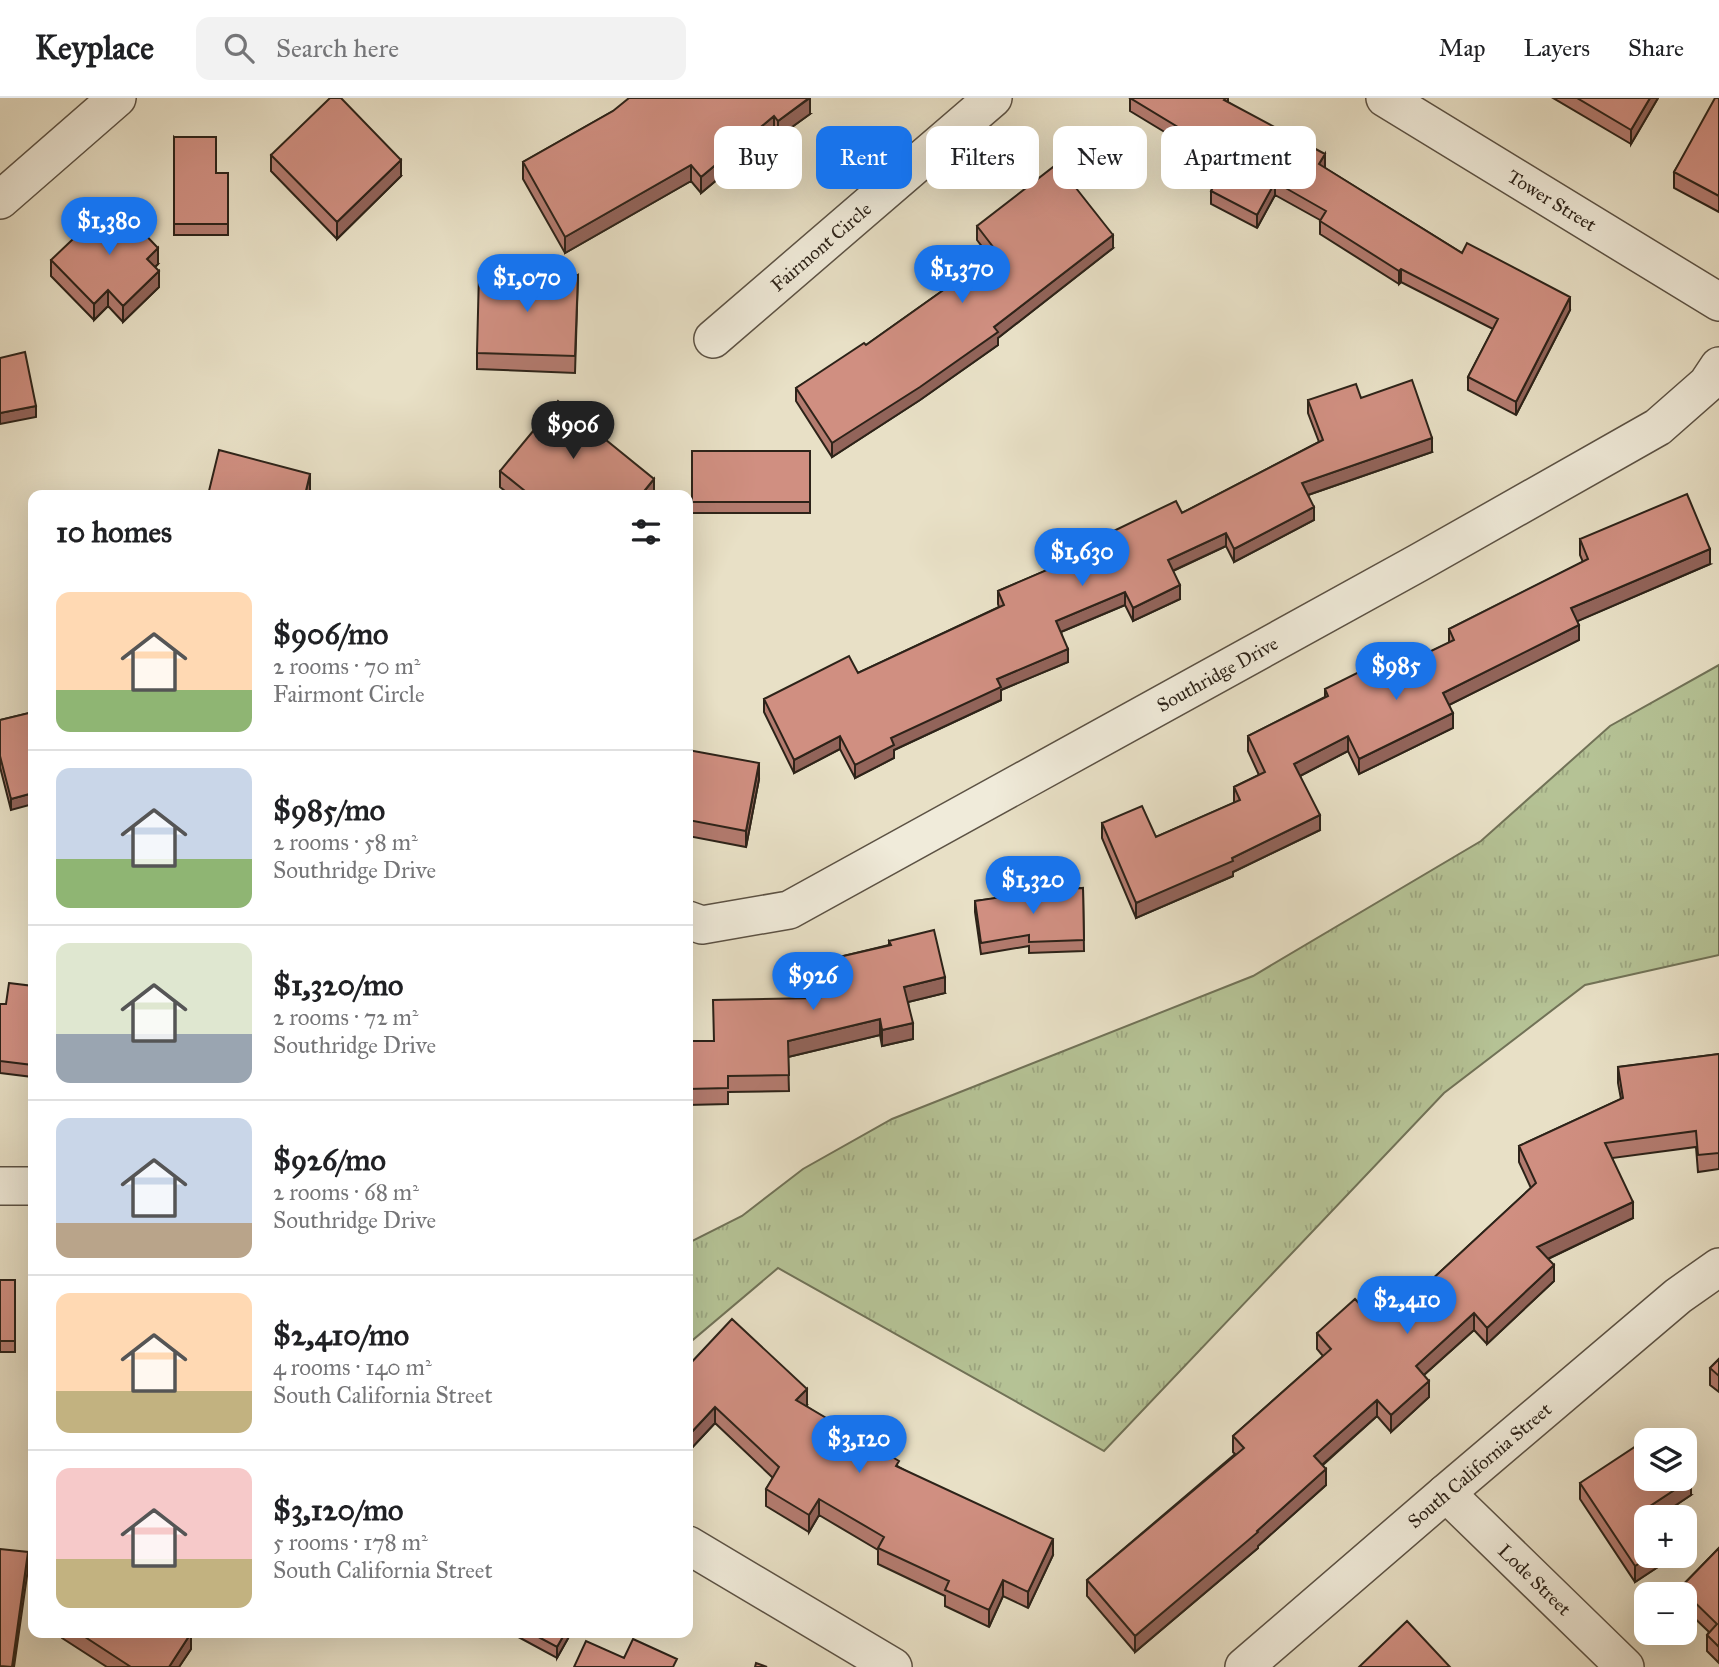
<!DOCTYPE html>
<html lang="en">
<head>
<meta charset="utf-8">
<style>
	:root { --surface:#fff; --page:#f2f2f2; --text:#202124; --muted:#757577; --line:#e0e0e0; --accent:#1a73e8 }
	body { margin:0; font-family:"IM FELL Great Primer",serif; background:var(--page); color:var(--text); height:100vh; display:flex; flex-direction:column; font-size:26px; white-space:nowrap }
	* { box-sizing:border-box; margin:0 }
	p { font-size:23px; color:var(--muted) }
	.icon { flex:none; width:38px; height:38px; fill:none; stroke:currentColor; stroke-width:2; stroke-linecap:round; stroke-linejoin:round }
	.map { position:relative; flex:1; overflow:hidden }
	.side { position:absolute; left:28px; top:392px; width:665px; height:1148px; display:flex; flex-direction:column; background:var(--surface); border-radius:14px; box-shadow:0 7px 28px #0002 }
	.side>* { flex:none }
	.guide { position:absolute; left:714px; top:28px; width:665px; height:63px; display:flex; gap:14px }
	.fabs { position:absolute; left:1634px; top:1330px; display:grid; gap:14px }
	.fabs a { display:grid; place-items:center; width:63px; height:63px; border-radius:14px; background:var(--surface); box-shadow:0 7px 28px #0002; font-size:35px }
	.price { position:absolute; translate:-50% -60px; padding:0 16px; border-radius:24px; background:var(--accent); color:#fff; font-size:23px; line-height:46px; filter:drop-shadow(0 2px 4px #0008) }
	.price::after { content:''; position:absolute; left:50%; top:42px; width:21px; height:16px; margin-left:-10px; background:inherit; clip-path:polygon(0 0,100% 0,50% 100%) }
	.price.current { background:#222; color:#fff }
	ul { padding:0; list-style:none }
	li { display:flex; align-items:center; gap:21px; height:175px; padding:0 28px }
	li+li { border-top:2px solid var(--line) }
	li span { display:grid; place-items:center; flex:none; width:196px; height:140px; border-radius:14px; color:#555 }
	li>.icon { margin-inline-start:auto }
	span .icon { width:84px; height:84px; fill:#fffc; stroke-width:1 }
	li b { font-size:30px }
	h2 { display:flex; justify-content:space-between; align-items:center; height:84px; padding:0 28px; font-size:30px }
	.tag { padding:0 24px; border-radius:14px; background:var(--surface); box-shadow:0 7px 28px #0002; font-size:24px; line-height:63px }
	.tag.current { background:var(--accent); color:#fff }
	header { display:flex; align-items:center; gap:42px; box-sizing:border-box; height:98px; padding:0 35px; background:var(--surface); border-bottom:2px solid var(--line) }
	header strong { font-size:33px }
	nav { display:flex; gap:38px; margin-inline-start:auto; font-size:24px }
	.search { width:490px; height:63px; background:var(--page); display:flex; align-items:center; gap:18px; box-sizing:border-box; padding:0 24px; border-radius:14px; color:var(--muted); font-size:26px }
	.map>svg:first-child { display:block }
	.park { fill:url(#park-tufts); stroke:#717257; stroke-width:2 }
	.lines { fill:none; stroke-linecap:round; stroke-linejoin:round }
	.minor-casing { stroke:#5c5244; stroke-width:40 }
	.minor { stroke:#f0ebda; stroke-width:37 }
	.wall { fill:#b37b6f; stroke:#2d2319; stroke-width:2 }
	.shaded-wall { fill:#92645a; stroke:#2d2319; stroke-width:2 }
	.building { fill:#d08f81; stroke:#2d2319; stroke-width:2 }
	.labels { text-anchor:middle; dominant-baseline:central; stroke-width:5; stroke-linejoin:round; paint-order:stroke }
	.street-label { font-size:19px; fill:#2d2319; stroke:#f0ebda }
</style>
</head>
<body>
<header>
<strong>Keyplace</strong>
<div class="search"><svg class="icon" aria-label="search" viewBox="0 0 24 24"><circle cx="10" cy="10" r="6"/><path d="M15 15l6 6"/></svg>Search here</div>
<nav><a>Map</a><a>Layers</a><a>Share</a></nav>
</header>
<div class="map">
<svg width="1719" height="1569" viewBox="0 0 1719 1569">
	<defs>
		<pattern id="park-tufts" width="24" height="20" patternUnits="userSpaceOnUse" patternTransform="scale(1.75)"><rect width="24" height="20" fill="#b5c295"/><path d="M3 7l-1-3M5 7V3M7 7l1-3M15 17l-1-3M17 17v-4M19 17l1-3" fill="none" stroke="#9ca680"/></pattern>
	</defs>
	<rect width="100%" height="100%" fill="#e8e0c6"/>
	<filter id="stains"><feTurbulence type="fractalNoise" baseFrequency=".00286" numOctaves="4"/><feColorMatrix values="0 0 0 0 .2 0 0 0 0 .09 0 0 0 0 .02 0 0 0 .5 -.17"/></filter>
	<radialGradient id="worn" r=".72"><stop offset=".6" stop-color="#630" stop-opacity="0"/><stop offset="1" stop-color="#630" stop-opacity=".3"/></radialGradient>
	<path class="park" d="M1719,567v290l-134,30 -141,108 -340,358 -326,-183 -90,76v-101l54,-27 61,-47 89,-50 361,-143 228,-135 129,-115z"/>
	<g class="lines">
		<g class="minor-casing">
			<g id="minor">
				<path id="s1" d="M1385,0l334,204"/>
				<path d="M0,102l117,-102"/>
				<path id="s2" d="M713,241l280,-241"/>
				<path id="s3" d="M688,822l14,5 87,-15 629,-347 240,-136 49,-43 12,-18"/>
				<path d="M0,1088h33"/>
				<path id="s4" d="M1446,1395l179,174"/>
				<path d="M688,1447l205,122"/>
				<path id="s5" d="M1244,1569l202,-174 232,-197 41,-29"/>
			</g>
		</g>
		<use href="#minor" class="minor"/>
	</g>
	<path class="wall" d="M1130,0h98v4l97,66 137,85 108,57 -54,105 -48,-25v-13l25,-48 -92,-47 -2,2 -79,-50v-14l-45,-25 -18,33 -46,-24v-13l13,-23 -94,-57z
		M1553,0h105l-27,46z
		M1719,0v114l-45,-24v-16z
		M613,13l197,3 -32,23 -4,-5 -73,61 -10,-12 -126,72 -42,-74v-17z
		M174,39l42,36h12v62h-54z
		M271,57l130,21 -64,63 -66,-68z
		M977,128l136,22 -115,90v7l-78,55 -88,57 -36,-56v-13l70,-43 124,-88 -13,-17z
		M51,162l107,4 -3,3 4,20 -36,35 -15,-16 -14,14 -43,-44z
		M578,177l-3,98 -98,-4v-16z
		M1361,300l71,54 -124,43 6,25 -80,42 -8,-16 -53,25 7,28 -47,22 -8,-16 -64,27 7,30 -67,28v10l-107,50v8l-39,20 -15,-29 -46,24 -30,-61v-13l94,-26 141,-66 -1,-3v-13l101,-43v-10l83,-25 137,-71 -11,-29v-13z
		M692,353h118v62h-118z
		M500,373l154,24h-144l-10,-8z
		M1580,441l130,25 -133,57 2,19 -130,65 4,23 -94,46 -11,-23 -48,25 20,54 -87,42v4l-97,42 -34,-80v-15l54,14 78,-34v-16l25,-12 -11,-24v-15l77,-39v-8l46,-9 78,-37v-14l134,-67 -3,-7z
		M33,614l-22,98 -11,-43v-47z
		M688,652l71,29 -13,68 -58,-11z
		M1083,790l1,63 -55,2v-7l-48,8 -6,-42v-11z
		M889,843l56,52 -37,9 5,37 -31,7 -2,-11 -92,22 1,34 -61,1v12l-40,1v-64h26l102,-43 -1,-6v-16l24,-5v-14l50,-12z
		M33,888v91l-33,-4v-69h6z
		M1719,956v115l-21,3 -2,-25 -84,11 21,60 -85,41 6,22 -67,63 -13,-14 -50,45 5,22 -38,35 -14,-16 -54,49 3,20 -68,61v2l-123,104 -48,-56v-16l148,-126 -2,-2v-16l90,-80 -6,-7v-16l96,-36 118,-109 -12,-26v-16l102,-47 -3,-16v-16z
		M0,1182h15v72h-15z
		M1719,1261v33l-9,-7v-17z
		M688,1268l119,39 -1,1 93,61 154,88 -25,53 -25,-12 -14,31 -44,-21v-10l-67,-32v-14l-59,-35 -10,17 -43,-26v-17l7,-11 -58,-55 -27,29z
		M1580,1385l111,12 -33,22h-11l20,39v5l-32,21 -55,-83z
		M1719,1450v115l-12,-12v-16l2,-3 -24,-23v-15h-5v-6z
		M62,1535h128l1,16 -12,18h-72l-45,-29z
		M511,1535h60l-14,25z"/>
	<path class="shaded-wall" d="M810,0v16l-32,23v-16z
		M1650,0h8l-27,46v-14z
		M774,18v16l-73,61v-16z
		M1325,56v13l-6,10v-13z
		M401,62v16l-64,63v-17z
		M691,67v16l-126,72v-16z
		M1275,84v13l-18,33v-13z
		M1113,137v13l-115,90v7l-78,55 -88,57v-14l162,-116z
		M158,150v16l-11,11v-16z
		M1401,171v13l-2,2v-13z
		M159,173v16l-36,35v-16z
		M108,192v16l-14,14v-16z
		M1570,199v13l-54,105v-13z
		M36,308v11l-36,7v-11z
		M1432,340v14l-130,45v-14z
		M310,376v16l-1,5h-4z
		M654,381v16h-13z
		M1314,409v13l-80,42v-13z
		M1226,435v13l-58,27v-13z
		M1710,451v15l-139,60v-16z
		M1180,487v14l-47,22v-13z
		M1125,494v13l-69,29v-13z
		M1579,527v15l-136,68v-15z
		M1068,551v13l-67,28v10l-107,50v8l-39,20v-13l36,-27 106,-59z
		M1453,615v15l-94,46v-15z
		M840,638v13l-46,24v-13z
		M1348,638v15l-54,28v-15z
		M759,665v16l-13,68v-16z
		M33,695v11l-22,6v-11z
		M1320,717v15l-87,42v4l-97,42v-15l96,-45z
		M945,879v16l-41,10v-16z
		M880,921v16l-92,22v-16z
		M913,925v16l-31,7v-16z
		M1633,1104v16l-96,46v-17z
		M1554,1167v16l-67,63v-16z
		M1474,1215v17l-58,52v-16z
		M1429,1283v16l-38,35v-17z
		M807,1291v16l-11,11v-16z
		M1377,1302v16l-63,56v-16z
		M715,1309v16l-27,29v-16z
		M1326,1371v16l-68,61v2l-123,104v-16l122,-105z
		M1691,1381v16l-33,22h-11l-3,-7z
		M819,1401v16l-10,17v-17z
		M1053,1441v16l-25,53v-16z
		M28,1454v17l-14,98h-2z
		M1651,1458h16v5l-32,21v-16z
		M1003,1482v16l-14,31v-17z
		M191,1535v16l-12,18h-10z
		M565,1535h6l-14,25v-11z"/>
	<path class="building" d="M330,0h11l60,62 -64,62 -66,-67z
		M629,0h180l-31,23 -4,-5 -73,61 -10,-12 -126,72 -42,-75 90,-51z
		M1130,0h96l-2,2 101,54 -6,10 143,89 5,-10 103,54 -54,105 -48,-25 30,-58 -97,-50 -2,2 -79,-50 6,-10 -51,-29 -18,33 -46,-24 18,-33z
		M1577,0h73l-19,32z
		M1715,0h4v98l-45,-24z
		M174,39h42v36h12v51h-54z
		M1057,66l56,71 -119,92 4,5 -78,55 -88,56 -36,-55 68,-45 2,2 131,-93 -20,-26z
		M113,103l45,47 -11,11 12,12 -36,35 -15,-16 -14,14 -43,-44z
		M479,174l99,3 -3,81 -98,-3z
		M25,254l11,54 -36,7v-55z
		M1412,282l20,58 -130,45 12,24 -80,42 -8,-16 -58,27 12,25 -47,23 -8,-16 -69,29 12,28 -71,30 4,8 -110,51 3,7 -39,20 -15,-29 -46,24 -30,-61 85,-43 9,17 146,-68 -6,-14 105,-45 -4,-8 77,-37 6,12 141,-73 -15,-40 48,-16 5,14z
		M558,303l96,78 -13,16h-111l-30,-24z
		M219,352l91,24 -5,21h-97z
		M692,353h118v51h-118z
		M1687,396l23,55 -139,59 8,17 -136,68 10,20 -94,46 -11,-23 -54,28 26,51 -88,43 1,3 -97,42 -34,-80 40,-17 14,31 84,-37 -6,-13 31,-15 -17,-36 80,-40 -3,-7 40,-20 6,11 83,-40 -5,-11 139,-70 -8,-20z
		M33,614v81l-22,6 -11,-43v-36z
		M688,652l71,13 -13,68 -58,-11z
		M1083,790l1,52 -55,2v-7l-48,8 -6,-42 53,-8 -1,-4z
		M934,832l11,47 -41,10 9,36 -31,7 -2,-11 -92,22 1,34 -61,1v12l-40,1v-48h26l-1,-41 107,-2 -5,-22 27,-6 -3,-13 52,-12 -2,-4z
		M9,885l24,3v79l-33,-4v-57h6z
		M1719,956v99l-21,2 -2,-24 -91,12 28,59 -96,45 17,18 -67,63 -13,-15 -58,53 13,15 -38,34 -14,-15 -63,56 12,13 -69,62 1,1 -123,104 -48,-56 157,-132 -11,-12 98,-87 -14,-16 38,-34 14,15 33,-29 11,12 123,-114 -17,-37 104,-48 -5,-31z
		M0,1182h15v61h-15z
		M732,1221l75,70 -11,11 103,61 -3,5 157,73 -25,53 -25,-12 -14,30 -44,-20 4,-9 -71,-33 6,-11 -65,-38 -10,16 -43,-26 13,-22 -64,-60 -27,29v-70z
		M1719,1261v17l-9,-8z
		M1659,1333l6,9h-18v39h38v-8l6,8 -47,31 5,7h-2v39h4l-16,10 -55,-83z
		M1719,1450v99l-12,-12 10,-11 -37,-36z
		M0,1451l28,3 -16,115 -12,-1z
		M1407,1523l43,46h-91z
		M79,1535h112l-22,34h-38z
		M531,1535h34l-8,14z
		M633,1541l44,20 -4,8h-99l12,-26 38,17z
		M756,1565l11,4h-12z"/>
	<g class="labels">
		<g class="street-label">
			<text stroke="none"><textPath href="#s1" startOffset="196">Tower Street</textPath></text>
			<text stroke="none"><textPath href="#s2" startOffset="142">Fairmont Circle</textPath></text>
			<text stroke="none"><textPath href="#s3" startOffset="592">Southridge Drive</textPath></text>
			<text stroke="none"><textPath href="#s5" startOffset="310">South California Street</textPath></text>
			<text stroke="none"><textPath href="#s4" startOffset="124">Lode Street</textPath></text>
		</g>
	</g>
	<rect width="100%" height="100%" filter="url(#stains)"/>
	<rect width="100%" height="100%" fill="url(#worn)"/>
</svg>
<div class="fabs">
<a><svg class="icon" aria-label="layers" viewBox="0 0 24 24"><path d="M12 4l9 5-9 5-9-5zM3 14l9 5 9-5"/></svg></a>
<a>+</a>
<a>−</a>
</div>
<b class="price" style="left:109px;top:159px">$1,380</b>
<b class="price" style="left:962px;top:207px">$1,370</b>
<b class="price" style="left:527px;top:216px">$1,070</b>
<b class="price current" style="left:573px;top:363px">$906</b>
<b class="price" style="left:1082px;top:490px">$1,630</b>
<b class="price" style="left:1396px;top:604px">$985</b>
<b class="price" style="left:1033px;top:818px">$1,320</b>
<b class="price" style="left:813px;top:914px">$926</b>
<b class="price" style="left:1407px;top:1238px">$2,410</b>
<b class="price" style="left:859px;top:1377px">$3,120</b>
<div class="guide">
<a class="tag">Buy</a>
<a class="tag current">Rent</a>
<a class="tag">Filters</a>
<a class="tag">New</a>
<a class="tag">Apartment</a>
</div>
<section class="side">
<h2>10 homes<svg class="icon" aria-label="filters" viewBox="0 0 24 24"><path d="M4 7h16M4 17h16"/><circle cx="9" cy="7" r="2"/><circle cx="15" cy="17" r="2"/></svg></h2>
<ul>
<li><span style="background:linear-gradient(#ffd9b3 70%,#8fb573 0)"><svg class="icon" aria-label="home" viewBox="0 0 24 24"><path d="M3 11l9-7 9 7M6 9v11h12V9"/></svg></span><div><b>$906/mo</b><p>2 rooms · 70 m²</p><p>Fairmont Circle</p></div></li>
<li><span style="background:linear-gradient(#c9d6e8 65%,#8fb573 0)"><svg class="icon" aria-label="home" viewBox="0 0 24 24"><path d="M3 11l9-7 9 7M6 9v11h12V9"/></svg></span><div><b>$985/mo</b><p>2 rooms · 58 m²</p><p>Southridge Drive</p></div></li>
<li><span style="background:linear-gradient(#dfe7d0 65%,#9aa5b1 0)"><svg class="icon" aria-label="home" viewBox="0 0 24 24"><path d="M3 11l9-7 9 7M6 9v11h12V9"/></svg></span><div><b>$1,320/mo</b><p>2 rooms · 72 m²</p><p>Southridge Drive</p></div></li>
<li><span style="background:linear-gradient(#c9d6e8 75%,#b9a48a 0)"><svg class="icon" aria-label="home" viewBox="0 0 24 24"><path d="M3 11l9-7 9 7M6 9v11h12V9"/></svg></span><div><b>$926/mo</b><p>2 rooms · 68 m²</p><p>Southridge Drive</p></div></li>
<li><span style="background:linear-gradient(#ffd9b3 70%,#c2b280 0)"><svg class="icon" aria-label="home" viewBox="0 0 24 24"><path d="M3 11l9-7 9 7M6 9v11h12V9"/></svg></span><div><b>$2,410/mo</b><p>4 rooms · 140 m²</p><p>South California Street</p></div></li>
<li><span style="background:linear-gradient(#f6c9c9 65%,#c2b280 0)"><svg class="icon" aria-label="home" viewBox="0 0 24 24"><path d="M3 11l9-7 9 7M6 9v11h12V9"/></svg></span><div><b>$3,120/mo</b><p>5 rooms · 178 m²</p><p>South California Street</p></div></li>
</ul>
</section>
</div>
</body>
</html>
